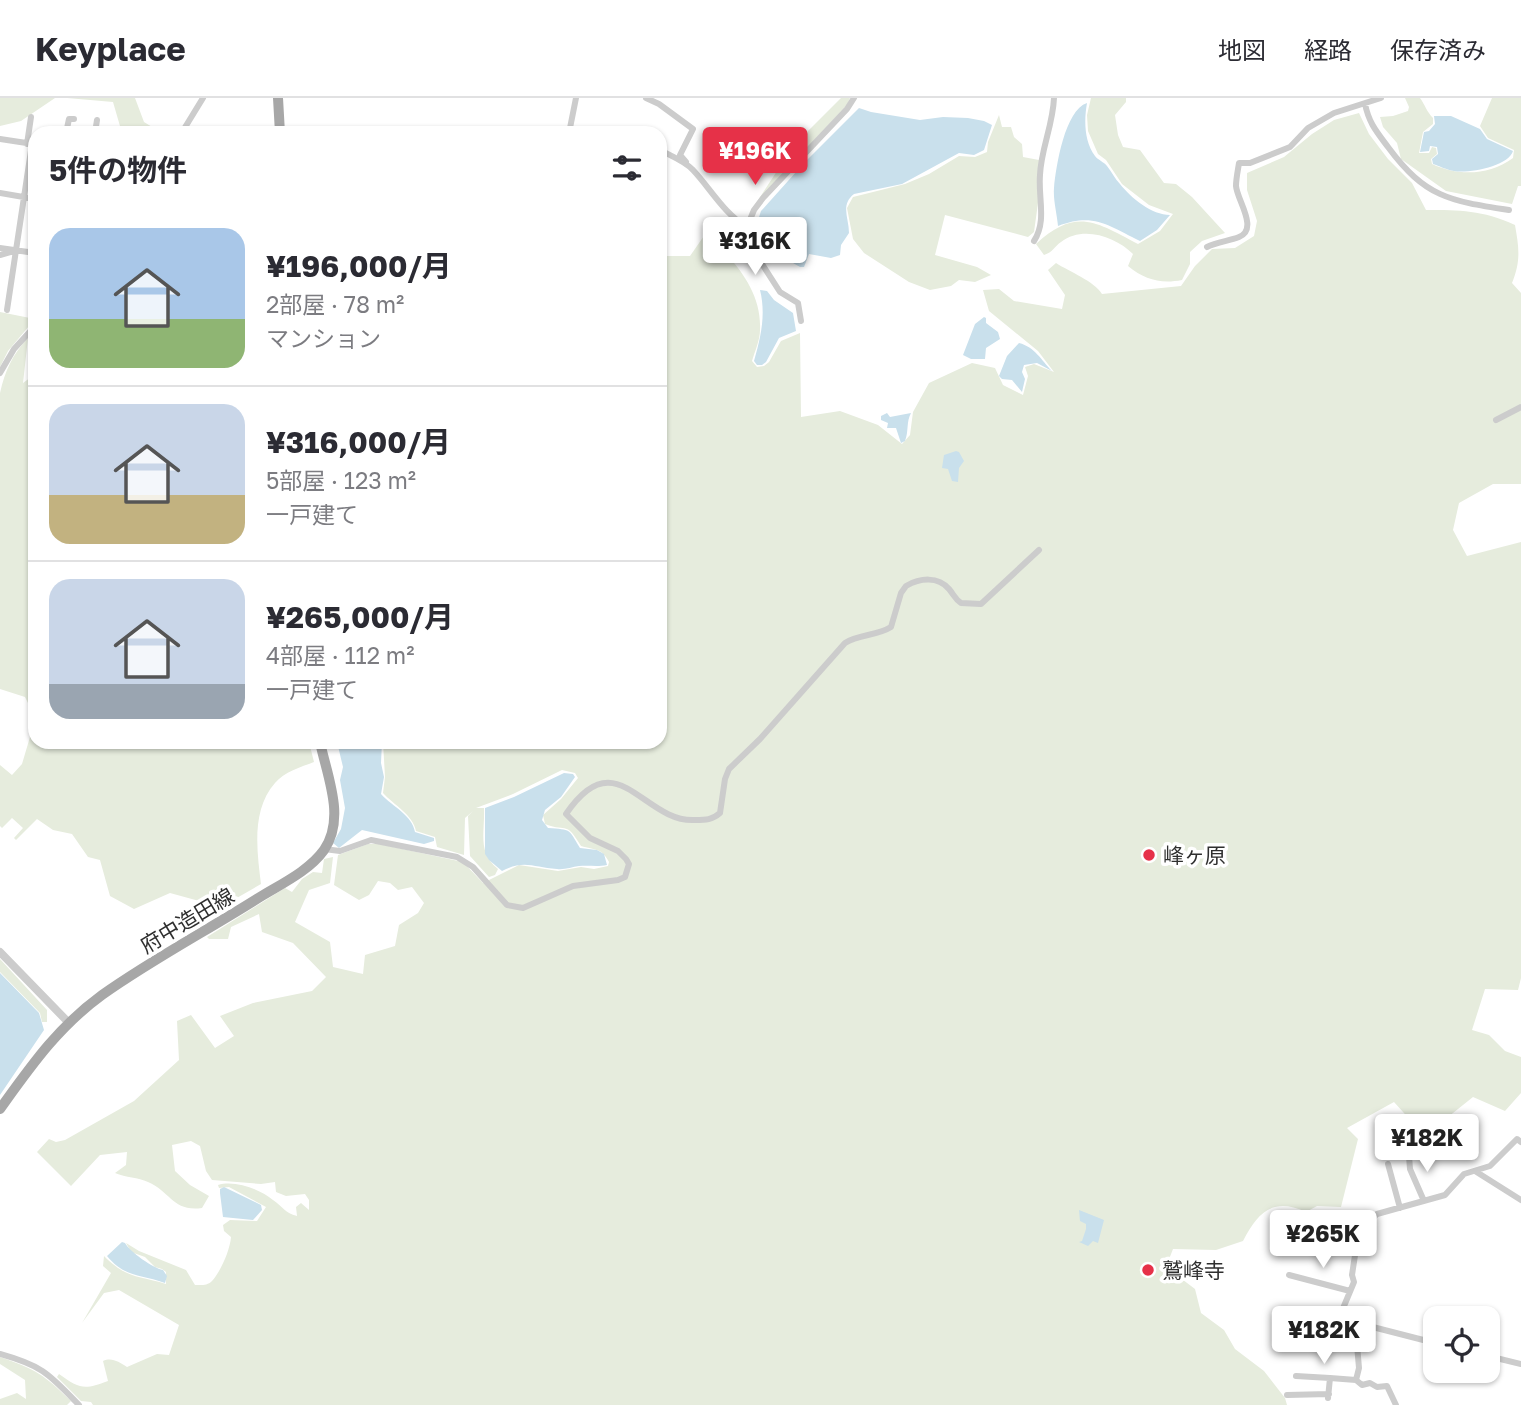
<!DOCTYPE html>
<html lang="ja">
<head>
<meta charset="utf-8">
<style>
	:root { --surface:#fff; --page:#f2f2f3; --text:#2b2b33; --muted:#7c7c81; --line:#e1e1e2; --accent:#e63148 }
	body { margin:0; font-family:"Golos Text","Noto Sans JP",sans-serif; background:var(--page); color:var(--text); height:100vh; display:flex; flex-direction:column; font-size:26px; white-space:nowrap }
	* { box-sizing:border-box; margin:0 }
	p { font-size:23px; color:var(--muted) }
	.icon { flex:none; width:38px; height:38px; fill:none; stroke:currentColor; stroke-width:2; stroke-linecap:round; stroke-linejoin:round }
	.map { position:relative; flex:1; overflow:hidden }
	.drawer { position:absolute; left:28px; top:28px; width:639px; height:623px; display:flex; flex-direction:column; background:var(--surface); border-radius:21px; box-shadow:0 2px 5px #0004 }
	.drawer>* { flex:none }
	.fabs { position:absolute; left:1423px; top:1208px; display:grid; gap:14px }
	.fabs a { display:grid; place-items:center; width:77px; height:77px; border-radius:14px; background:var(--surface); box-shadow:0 2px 5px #0004; font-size:35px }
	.price { position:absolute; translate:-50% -60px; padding:0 16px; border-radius:7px; background:#fff; color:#222; font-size:23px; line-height:46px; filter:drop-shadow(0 2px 4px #0008) }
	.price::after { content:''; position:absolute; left:50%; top:42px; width:21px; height:16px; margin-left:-10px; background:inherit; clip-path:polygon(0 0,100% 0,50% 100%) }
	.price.selected { background:var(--accent); color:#fff }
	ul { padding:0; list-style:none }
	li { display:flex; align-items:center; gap:21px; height:175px; padding:0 21px }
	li+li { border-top:2px solid var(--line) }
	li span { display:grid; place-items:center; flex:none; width:196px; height:140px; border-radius:21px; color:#555 }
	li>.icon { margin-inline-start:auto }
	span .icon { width:84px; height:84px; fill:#fffc; stroke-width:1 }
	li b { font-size:30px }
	h2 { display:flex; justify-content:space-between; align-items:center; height:84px; padding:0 21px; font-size:30px }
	header { display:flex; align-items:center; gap:42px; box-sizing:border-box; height:98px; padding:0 35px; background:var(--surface); border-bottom:2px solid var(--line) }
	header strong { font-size:33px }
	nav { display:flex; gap:38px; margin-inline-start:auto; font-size:24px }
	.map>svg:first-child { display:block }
	.green { fill:#e6ecdd }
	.water { fill:#c9e0ec }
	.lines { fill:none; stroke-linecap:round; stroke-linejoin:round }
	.minor { stroke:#ccc; stroke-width:6 }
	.tertiary { stroke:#ccc; stroke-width:8 }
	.primary { stroke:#a7a7a7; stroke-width:10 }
	.poi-dot { fill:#e63148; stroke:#fff; stroke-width:2.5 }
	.labels { text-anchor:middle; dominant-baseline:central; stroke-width:7; stroke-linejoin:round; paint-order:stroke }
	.poi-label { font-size:21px; fill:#2f2f2f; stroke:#fff; text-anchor:start }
	.street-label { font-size:21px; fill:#2f2f2f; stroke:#fff }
</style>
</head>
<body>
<header>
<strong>Keyplace</strong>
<nav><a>地図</a><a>経路</a><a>保存済み</a></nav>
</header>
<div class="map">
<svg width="1521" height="1307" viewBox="0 0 1521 1307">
	<rect width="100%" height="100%" fill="#fff"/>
	<path class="green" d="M0,0h55l-34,23 -21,5z
		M67,0h68l9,24 18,11h-40l-9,-31z
		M841,0h9l-3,7 -84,90 -14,19 45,-69z
		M1091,0h35v4l-11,13 3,20 5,12 17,3 24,33 12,1 16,13 33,36 -23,8 -12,11v12l-8,16c-21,4 -37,0 -54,-14l5,-12c-17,-17 -50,-29 -72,-12 -7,5 -8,10 -17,13l-8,-11c40,-37 60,-22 102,0l22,-13 13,-17 -24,-9 -27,-21 -16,-24 -8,-6 -10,-23 -1,-16z
		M1405,0h15c5,7 7,14 13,20v6l-10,8 -4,21h10l3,-6 4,1 1,6 -6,5 1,5c26,12 56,12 81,-6l1,-8 -26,-12 -8,-12 12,-28h29v88h-3l-6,18 -66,-13 -45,-32 -4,-16 -14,-16 -3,-10 13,-1 15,-5 1,-4z
		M1359,15l10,21 19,25 24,24 14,27c34,0 56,0 89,15 4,23 6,36 -3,58l9,10v191h-28l-34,19 -6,27 14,26 54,-14v436l-3,12 -33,-1 -13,41 17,5 16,16 16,6v36l-16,18 -32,-14 -25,20 -26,16 -28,-31 -47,26 11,11 -17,68 -24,-1 -11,6c-33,-15 -48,0 -63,29l-27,9 -43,-1 -7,18 29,22 6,24 23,17 11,19 29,22 21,27 2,7h-1194l-2,-3 -10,-1 -24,-24 2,-3c21,15 25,16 49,7l-5,-20c9,-4 16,1 24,6l30,-13 12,1 10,-30 -60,-35 -15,3 -22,30 29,-50 -8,-7 1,-10c23,23 33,19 62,28v-12l-4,-3 -7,-2 -10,-10 -14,-5 -5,-9 13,8 47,19 9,15c6,0 12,1 17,-4 9,-10 18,-31 19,-44l-7,-6 -1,-6 7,-5 27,1 9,-14 -37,-20 -10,1 -1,-3c17,-5 42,4 55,15 10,7 12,13 24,16l-1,-9 5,-4 8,7v-10l-4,-6 -19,2 -10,-4 -1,-10 -14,2 -49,-4 -6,-9 -6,-25 -9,-5 -19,4 3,26 15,14 19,11 -7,12c-29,4 -31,-16 -54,-26 -10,-5 -22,-4 -33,-9l11,-8 1,-13 -27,3 -29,31 -34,-34 12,-13 7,3 9,-2 69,-39 45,-41 -2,-39 14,-6 24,33 19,-12 -14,-20 33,-13 59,-12 14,-14 -33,-34 -31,-11 -3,-18 -28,13 -3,12h-19l-2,-2 78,-49 7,4 10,-13 11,-7 9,1 2,-14 9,-2 -3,26 -21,7 -14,32 35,20 3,25 30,7 2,-19 30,-9 4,-21 19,-12 6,-10 -12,-16 -14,3 -8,-7 -12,-2 -9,14 -10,5 -25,-15 4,-30 30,-11h11l84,18 20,21 36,-18 39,6 23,-4 13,2 14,-3 1,-4c-7,-14 -14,-12 -28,-16 -16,-26 -12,-13 -36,-22l-2,-9 18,-16 17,-21 -3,-5 -13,-3 -49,24 -37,14h8c1,25 -7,44 14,61l-3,6 -6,2 -19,-21 -2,-40 5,-5 -8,7 -1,37 -27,-8 -2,-10 -19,-6c-3,-16 -22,-26 -33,-38l2,-16 -2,-35h277v-486h30l16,-23c27,27 56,56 54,97 0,10 -5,21 -8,31l5,6 7,-1 5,-4 12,-21 19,-8 1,84 39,-6 38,14 24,19 8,-9 3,-23 16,-29 43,-20 23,5 8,17 20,10 5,-19 -3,-9 9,-3 20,8 -16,-21 -49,-40 -6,-21 16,-1 15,12 48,8 3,-14 -17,-25 8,-7c14,9 38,18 46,31l79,-8 14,-20 17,-17 23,-1 19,-12 3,-15 -10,-31v-17l37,-16 28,-23 22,-14z
		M999,17l3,12h9l3,10 8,7 1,13 16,3 -1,43 -4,29 -6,5 -83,-22 -10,40 42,12 14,8 -16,7 -16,-2 -8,6 -21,4 -21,-8 -45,-29 -11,-14 -6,-31 6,-11 52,-13 24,-10 30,-18 16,1 12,-5 1,-10z
		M0,214l35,7 -27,32 -8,16z
		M28,240l-5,45 12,-9v343l-10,-20 -25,-8v-296c5,-22 12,-38 28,-55z
		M35,622v22h274l5,20c-13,5 -30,10 -39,21 -24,27 -18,69 -14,101l-40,23 -51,-14 -36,16 -24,-13 -10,-36 -12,-3 -16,-23 -19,-4 -16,-11 -21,21 -2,-2 9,-10 -11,-10 -10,10 -2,-2v-61l12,10 10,-11z
		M0,861l47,51v12h-5l-2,-9 -40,-41z
		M0,1259c37,13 43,17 71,44l-4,4h-67v-6l17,-6 9,6 -1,-19 -25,-16z"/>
	<path class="water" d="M1087,5c-3,17 -3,38 8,53 3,4 9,6 12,10 5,6 8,13 13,18 11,14 32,31 50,31l-13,15 -17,11c-31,-15 -46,-29 -82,-15 -1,-12 -5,-26 -4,-38 2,-22 11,-78 33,-85z
		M859,10l12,4 49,8 23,-3 25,1 16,3 8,4 -8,25 -10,5 -15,-2 -57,31 -48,10c-14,11 -5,24 -5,39l-8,12 -1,10 -9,3 -22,-4 -5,13h-4l-14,-8 5,-21 -8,-7 -25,-11 3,-9 44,-49z
		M1434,18h17l29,13 7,10 26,12c-4,15 -45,23 -59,20 -7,-1 -15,-5 -21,-7l-1,-5 6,-5 -1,-7 -7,-1 -1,5 -9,1 4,-20 5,-1 6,-7z
		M760,192l7,1 7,9 19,13 3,18 -17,7 -13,24 -4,3h-5l-3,-4c7,-24 12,-47 6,-71z
		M984,219l2,1v5l12,9 2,7 -14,9 -1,11h-14l-8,-4 12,-31z
		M1019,245c16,4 22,17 33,28l-15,-8 -13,2 -2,7 3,7 -3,13 -10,-12 -10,-1 -3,-3 8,-20z
		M887,315l3,4 21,-4c-5,9 -2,18 -6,28l-4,2 -5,-15h-9l1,-5 -7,-3v-4z
		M956,353l3,1 5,9 -5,7 -1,14 -6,-1 -4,-12 -6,-1 2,-13z
		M337,644h45l-1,21 3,14 -3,17c12,13 31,21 34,38l19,6v3l-10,3 -62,-14 -23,18 -6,-5 8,-14 4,-21 -5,-28 3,-13z
		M564,675l9,1 2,3 -14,20 -16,13 -3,10 6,8c24,2 20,0 32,20l17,2 7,4 3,11c-10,2 -18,0 -28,1 -7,1 -15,4 -22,3 -23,-1 -32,-10 -55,2l-13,-11 -4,-6v-46l29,-11z
		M0,875l39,40 5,17 -44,65z
		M224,1089l37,18 1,5 -9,10 -30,-3 -3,-24v-4z
		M1079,1112l25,10 -6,23 -5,-2 -5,5 -9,-4 3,-1 4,-12v-5l-6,-3z
		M122,1144l3,1c5,9 28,25 38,27l4,6 -2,7c-24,-9 -40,-5 -58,-27z"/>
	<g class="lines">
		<path class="minor" d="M646,0l13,6 34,25 -13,26 6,7
			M1365,6c4,19 11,27 23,43 37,50 61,54 121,63
			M66,35l3,-14h5
			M95,35l2,-13
			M187,35l-3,-4 19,-31
			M569,35l7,-35
			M605,35h16
			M0,41l33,5
			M27,46l4,-27
			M660,52c11,6 25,11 33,20 17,18 32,45 54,57l7,-17 9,-12 84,-89 7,-11
			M0,95l35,6
			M747,129l-1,12 34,53 18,11 3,18
			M1034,143c13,-20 4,-43 6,-66 1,-26 13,-50 14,-77
			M1207,149c10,-5 22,-6 32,-10 20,-8 -2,-37 -3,-51 0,-7 2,-16 3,-23h11l40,-16 18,-19 26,-15 47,-15
			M0,150l35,5
			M0,157l14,-4
			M7,212l25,-166
			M0,275l14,-24 21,-23
			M1496,322l25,-13
			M324,751l16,2 31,-11 86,17 16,10 34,38 16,3 50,-22 45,-6 7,-3 4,-13 -3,-5 -8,-8 -28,-13 -24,-24c51,-75 77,9 129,6 11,0 17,0 25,-7l5,-34 4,-10 31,-30 85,-96c14,-9 32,-7 46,-16l10,-34 5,-7c14,-8 32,-10 43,3 5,6 6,10 12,14l20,1 58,-54
			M1409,1058l1,13 14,32
			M1388,1066l12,44
			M1475,1073l46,29
			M1289,1177l61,16
			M1326,1217l109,28
			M1339,1220l15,-36 -2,-7 5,-33 11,-19 9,-9 68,-19 19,-21 26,-8 27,-27 4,3
			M1363,1227l-6,20 2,23 -3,12 6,5 8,-2 7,4 10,-1 9,19
			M0,1256c43,12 49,20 79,51
			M1488,1258l33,8
			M1296,1278l34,2
			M1287,1297l42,-1
			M1328,1300l2,-20 26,2"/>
		<path class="tertiary" d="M0,854l68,70"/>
		<path class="primary" d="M278,0l2,35
			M0,1011c31,-43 58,-82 102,-114 49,-35 106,-65 158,-98 21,-13 49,-26 64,-47 22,-32 3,-74 -4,-108"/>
	</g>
	<g class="poi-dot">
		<circle cx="1149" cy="757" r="7"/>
		<circle cx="1148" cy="1172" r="7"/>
	</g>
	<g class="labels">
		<g class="poi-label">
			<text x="1163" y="757">峰ヶ原</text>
			<text x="1162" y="1172">鷲峰寺</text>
		</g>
		<g class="street-label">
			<text transform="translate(187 822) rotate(-31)">府中造田線</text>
		</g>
	</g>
</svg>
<div class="fabs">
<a><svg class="icon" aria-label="locate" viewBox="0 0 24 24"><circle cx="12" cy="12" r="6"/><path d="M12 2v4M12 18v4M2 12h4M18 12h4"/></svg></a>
</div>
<b class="price selected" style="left:755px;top:89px">¥196K</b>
<b class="price" style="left:755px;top:179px">¥316K</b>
<b class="price" style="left:1427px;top:1076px">¥182K</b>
<b class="price" style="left:1323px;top:1172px">¥265K</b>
<b class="price" style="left:1324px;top:1268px">¥182K</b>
<section class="drawer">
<h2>5件の物件<svg class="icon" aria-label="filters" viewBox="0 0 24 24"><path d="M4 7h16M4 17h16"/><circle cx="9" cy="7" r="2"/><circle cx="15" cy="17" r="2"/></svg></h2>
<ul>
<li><span style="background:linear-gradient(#a9c7e8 65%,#8fb573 0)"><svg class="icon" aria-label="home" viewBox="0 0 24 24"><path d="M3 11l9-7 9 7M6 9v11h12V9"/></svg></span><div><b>¥196,000/月</b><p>2部屋 · 78 m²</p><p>マンション</p></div></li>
<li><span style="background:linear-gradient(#c9d6e8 65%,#c2b280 0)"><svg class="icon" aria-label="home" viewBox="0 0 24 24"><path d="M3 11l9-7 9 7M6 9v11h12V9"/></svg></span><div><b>¥316,000/月</b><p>5部屋 · 123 m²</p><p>一戸建て</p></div></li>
<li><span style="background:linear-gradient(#c9d6e8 75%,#9aa5b1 0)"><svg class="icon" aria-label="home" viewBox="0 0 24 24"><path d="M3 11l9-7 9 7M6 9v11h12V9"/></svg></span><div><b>¥265,000/月</b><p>4部屋 · 112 m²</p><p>一戸建て</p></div></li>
</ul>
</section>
</div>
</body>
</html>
